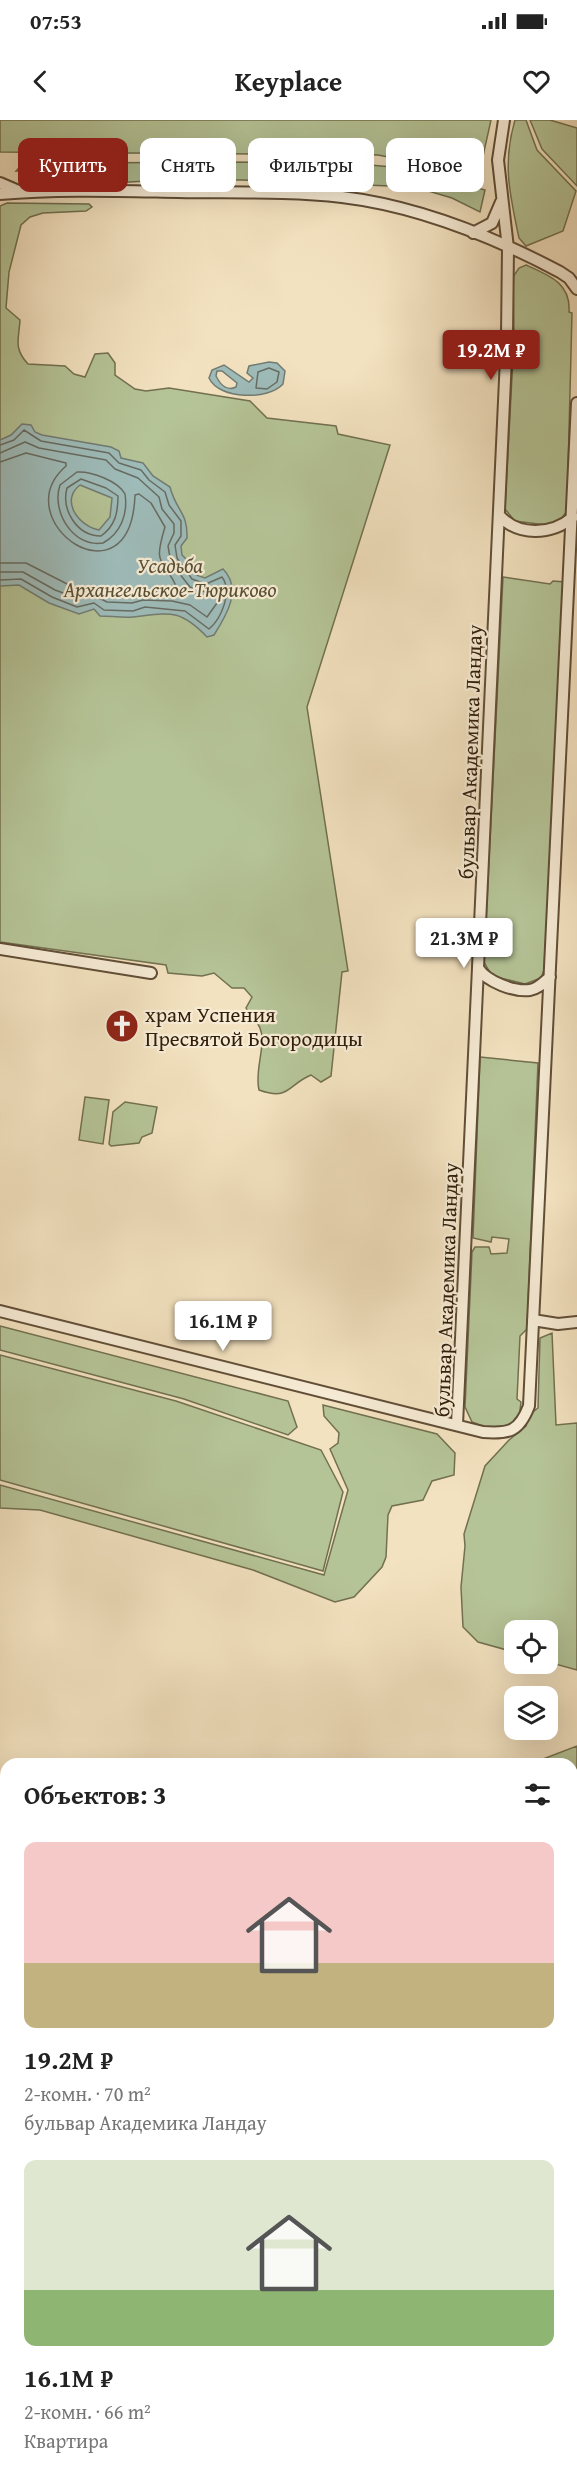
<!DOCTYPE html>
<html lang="ru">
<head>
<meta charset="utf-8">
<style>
	:root { --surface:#fff; --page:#f6f6f6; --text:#222; --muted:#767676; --accent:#8f2418 }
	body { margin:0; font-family:"Gentium Book Plus",serif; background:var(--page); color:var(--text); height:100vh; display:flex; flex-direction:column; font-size:22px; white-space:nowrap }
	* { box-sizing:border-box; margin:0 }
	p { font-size:20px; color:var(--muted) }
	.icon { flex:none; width:33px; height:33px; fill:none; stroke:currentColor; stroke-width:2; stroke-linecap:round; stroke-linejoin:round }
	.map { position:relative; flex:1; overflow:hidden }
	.drawer { position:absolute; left:0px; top:1638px; width:578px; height:722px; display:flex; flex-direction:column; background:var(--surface); border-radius:18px 18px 0 0; box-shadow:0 6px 24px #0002 }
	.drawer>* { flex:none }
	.banner { position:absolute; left:18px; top:18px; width:542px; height:54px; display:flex; gap:12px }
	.buttons { position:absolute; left:504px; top:1500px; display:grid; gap:12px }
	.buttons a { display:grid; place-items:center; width:54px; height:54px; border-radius:12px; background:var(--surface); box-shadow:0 6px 24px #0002; font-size:30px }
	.price { position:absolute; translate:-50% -51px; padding:0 14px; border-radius:6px; background:#fff; color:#222; font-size:20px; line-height:39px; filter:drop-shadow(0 2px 3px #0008) }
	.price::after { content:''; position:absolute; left:50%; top:36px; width:18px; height:14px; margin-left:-9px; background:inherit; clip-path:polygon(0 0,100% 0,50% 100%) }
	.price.on { background:var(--accent); color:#fff }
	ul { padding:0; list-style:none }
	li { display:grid; align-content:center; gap:12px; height:318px; padding:0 24px }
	li span { display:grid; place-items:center; height:186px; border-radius:12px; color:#555 }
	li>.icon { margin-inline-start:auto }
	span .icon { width:108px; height:108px; fill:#fffc; stroke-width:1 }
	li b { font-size:26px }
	h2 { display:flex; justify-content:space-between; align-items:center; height:72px; padding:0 24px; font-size:26px }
	.tag { padding:0 21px; border-radius:12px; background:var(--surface); box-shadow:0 6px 24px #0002; font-size:21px; line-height:54px }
	.tag.on { background:var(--accent); color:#fff }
	.status { display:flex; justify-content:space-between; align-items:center; height:42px; padding:0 30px; background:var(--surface); direction:ltr }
	.status svg { height:16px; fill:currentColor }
	header { display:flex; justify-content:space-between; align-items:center; height:78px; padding:0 24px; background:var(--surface); font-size:27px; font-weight:700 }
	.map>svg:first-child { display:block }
	.green { fill:#b5c497; stroke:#727050; stroke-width:1.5 }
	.water { fill:#9ebcba; stroke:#727c73; stroke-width:1.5; fill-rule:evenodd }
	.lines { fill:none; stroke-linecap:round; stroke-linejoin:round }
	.shore { stroke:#676c62; stroke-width:1.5 }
	.street-casing { stroke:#614e37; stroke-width:14 }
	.secondary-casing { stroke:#301d09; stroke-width:18 }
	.street { stroke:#f7ecd6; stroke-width:10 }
	.secondary { stroke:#f7ecd6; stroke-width:15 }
	.labels { text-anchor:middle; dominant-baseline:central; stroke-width:4.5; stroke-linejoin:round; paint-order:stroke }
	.park-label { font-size:21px; font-style:italic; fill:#584f34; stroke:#f7ecd6 }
	.street-label { font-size:21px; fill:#301d09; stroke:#f7ecd6 }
	.poi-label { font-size:21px; fill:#301d09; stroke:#f7ecd6; text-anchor:start }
</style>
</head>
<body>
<div class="status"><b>07:53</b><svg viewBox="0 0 49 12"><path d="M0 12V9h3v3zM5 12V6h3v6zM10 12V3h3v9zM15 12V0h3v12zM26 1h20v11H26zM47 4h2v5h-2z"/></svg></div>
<header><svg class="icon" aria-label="back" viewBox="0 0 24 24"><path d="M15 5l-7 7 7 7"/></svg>Keyplace<svg class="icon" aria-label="heart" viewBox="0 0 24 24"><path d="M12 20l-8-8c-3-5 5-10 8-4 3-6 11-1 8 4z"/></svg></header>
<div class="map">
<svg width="577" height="2359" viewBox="0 0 577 2359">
	<rect width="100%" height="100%" fill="#f3e2c0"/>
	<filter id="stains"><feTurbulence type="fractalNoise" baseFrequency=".00333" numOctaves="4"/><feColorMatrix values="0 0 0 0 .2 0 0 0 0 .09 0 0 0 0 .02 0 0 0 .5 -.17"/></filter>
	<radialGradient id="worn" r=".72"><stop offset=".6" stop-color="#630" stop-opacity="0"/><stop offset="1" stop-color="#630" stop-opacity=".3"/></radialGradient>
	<path class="green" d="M0,0h491l-8,36 -1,19 -104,-20 -378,-3z
		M515,0h11l11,30 39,41 -13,40 -37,15 -7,-8c-9,-43 -17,-74 -4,-118z
		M530,0h20l27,8v58l-35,-37z
		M25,41h50v5l-22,-1 -11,7 -26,-1z
		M224,42l124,1 55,5 82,22 -5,22 -28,-14 -37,-11 -173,-7h-79l-67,4 -16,-2v-19z
		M7,83l82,1 3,3 -6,4 -43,2 -13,4 -9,8 -12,47 -3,36 14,12c-1,19 -7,28 8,44l37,2 9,8 11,3 10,-23 13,-1 7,10v12l20,14 11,2 23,-3 81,13 17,17 69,8 2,8 52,11 -83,262 41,264 -6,1 -11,104 -10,6 -10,-7c-24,10 -21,26 -52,15 -5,-20 8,-46 1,-62 -3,-7 -10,-13 -14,-20l6,-11 -8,-9h-12l-18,-15 -12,3 -34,-3 -2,-8 -166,-23v-736z
		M526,145c25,11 45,19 43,47l3,1 -5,198 -8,11 -13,3 -31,-4 -10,-12 9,-170 -1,-62 6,-9z
		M503,457l47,7 3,-3 12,1 -21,388 -3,8 -16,6 -33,-8 -8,-14z
		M480,937l58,6 -11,266 -7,7 -3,63 4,3 -2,16c-15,13 -29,12 -47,4l-7,-15 7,-155 3,-5h14l2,7 16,-1 2,-14 -17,-2 -1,5 -18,-4z
		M85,977l24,3 -6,44 -24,-4z
		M125,982l32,5 -5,26 -10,4 -3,6 -28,3 -2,-2 4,-32z
		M0,1206l288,75 9,26 -9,8 -104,-36 -184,-49z
		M552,1213l4,92 21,-2v247l-29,-8v-32h-34v22l-36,-10 -15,-15 -2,-40 4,-41 -1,-12 21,-68 24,-26 17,-14 3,-11 9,-7 2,-70z
		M0,1235l176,46 145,49 22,42 -20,79 -323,-91z
		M323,1285l114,29 18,19 -1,22 -22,6 -9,19 -31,6 -4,9 -2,42 -4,10 -28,30 -19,5 -82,-32 -213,-60 -40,-2v-23l324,90 24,-85 -18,-41 8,-6 1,-10 -15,-17z
		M577,1626v93h-5v-75h-42z
		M572,1737h5v247l-5,-2z
		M0,1853l6,1v237l-6,-7z
		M577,2110v153h-5v-144z
		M0,2115l6,7v47l-6,-8z
		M572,2340h5v19h-107l6,-5h96z
		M64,2354l-4,5h-60v-2z
		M138,2354h51l4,5h-55l-3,-3z
		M268,2354h130l-1,5h-126z"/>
	<path class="water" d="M269,242l8,1 8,8 -2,13c-14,16 -64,16 -74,-6l3,-8 12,-5 25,17 4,-4 -6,-5 2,-7zM217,251h5l15,12 -1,4c-10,5 -16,-3 -20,-11z
		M22,304l9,1 4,7 7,3 69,12 8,4 2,7 22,5 10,13 17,11c6,24 18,25 17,51l-6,8 1,9 9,9 5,11 9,3 18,-9c20,20 3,47 -9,66l-7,2c-28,-29 -38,-24 -74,-20 -10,1 -23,-1 -33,-1l-6,-7 -15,5 -30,-11 -30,-18 -19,1v-146l11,-5zM80,365l32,13 -2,19 -11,13c-21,-4 -39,-30 -19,-45z"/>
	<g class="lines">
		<path class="shore" d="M269,248l10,4 -2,10 -10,7 -11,-1 2,-16z
			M0,325l14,-5 10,-10 17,11 68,12 10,10 22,7 8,10 16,12 4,13 12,16v15l-6,9 2,13 15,21 14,5 16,-7c11,15 -1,42 -13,52l-24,-18 -40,-4 -12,4 -29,-1 -10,-7 -17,4 -25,-10 -31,-18 -21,1
			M0,333l25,-11 14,6 67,12 9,9 23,9 21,19 3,12 12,15v9l-6,13 3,17 19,24 15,5 11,-4 3,3 -2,12 -10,14 -17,-12 -18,-4 -29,-1 -11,3 -25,-1 -12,-6 -18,2 -22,-8 -32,-18h-23
			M0,342l26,-9 40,10v3c-63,55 65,144 69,29l4,-1 12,9 14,24c-13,42 -1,30 13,63l-3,2 -30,-1 -15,3 -19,-1 -15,-6 -19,2 -51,-26h-26
			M77,352c14,-1 41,9 48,22 3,20 -4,39 -22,49 -30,5 -52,-32 -43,-58z
			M81,359l25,9 12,8c0,17 -3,30 -17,40 -24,0 -40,-26 -34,-48z"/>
		<g class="street-casing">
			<path id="street" d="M0,63l21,9
				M0,74c59,-5 119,-3 178,-2 54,1 110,-1 164,5 75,9 152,40 218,75l9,6 8,11
				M473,113l19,-10 9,-21
				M499,395c19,22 53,20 74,2
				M0,829l151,24
				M478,848c9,14 36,24 52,22 8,-1 14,-8 20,-13
				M0,1191l483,121c26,2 36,0 46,-26l48,-1003
				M533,1200l25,4 19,-2
				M457,1305l50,-1089 1,-88 -10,-88 6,-40
				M0,2350h6"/>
		</g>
		<g class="secondary-casing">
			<path id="secondary" d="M0,2104l6,8
				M200,2354l5,5"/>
		</g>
		<use href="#street" class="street"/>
		<use href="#secondary" class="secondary"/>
	</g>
	<defs>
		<g id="church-disc" transform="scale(1.725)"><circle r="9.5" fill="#8f2418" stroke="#f7ecd6"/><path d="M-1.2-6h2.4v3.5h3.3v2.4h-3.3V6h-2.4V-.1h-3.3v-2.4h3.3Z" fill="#fff"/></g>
	</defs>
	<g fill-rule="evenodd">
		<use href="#church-disc" x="122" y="906"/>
	</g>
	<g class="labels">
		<g class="park-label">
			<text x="170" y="445">Усадьба<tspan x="170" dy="24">Архангельское-Тюриково</tspan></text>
		</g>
		<g class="street-label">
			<text transform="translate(470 632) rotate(-88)">бульвар Академика Ландау</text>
			<text transform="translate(446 1170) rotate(-88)">бульвар Академика Ландау</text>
		</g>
		<g class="poi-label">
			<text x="145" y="894">храм Успения<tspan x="145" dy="24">Пресвятой Богородицы</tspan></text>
		</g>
	</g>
	<rect width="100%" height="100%" filter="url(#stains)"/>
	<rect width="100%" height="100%" fill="url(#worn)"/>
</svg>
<div class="buttons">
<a><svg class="icon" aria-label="locate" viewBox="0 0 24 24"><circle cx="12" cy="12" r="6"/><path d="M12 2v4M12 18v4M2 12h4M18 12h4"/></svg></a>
<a><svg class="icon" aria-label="layers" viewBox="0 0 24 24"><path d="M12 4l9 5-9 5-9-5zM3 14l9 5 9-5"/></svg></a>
</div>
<b class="price on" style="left:491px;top:261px">19.2M ₽</b>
<b class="price" style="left:464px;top:849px">21.3M ₽</b>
<b class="price" style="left:223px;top:1232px">16.1M ₽</b>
<div class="banner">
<a class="tag on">Купить</a>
<a class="tag">Снять</a>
<a class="tag">Фильтры</a>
<a class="tag">Новое</a>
</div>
<section class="drawer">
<h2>Объектов: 3<svg class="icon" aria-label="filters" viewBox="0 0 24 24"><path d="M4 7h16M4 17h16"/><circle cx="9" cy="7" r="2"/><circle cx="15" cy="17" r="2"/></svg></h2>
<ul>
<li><span style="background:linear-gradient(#f6c9c9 65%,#c2b280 0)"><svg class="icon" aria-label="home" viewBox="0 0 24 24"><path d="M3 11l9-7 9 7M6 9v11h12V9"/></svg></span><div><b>19.2M ₽</b><p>2-комн. · 70 m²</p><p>бульвар Академика Ландау</p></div></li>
<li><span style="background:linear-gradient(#dfe7d0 70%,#8fb573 0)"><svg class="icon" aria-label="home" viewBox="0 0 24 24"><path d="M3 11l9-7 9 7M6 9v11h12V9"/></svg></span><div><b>16.1M ₽</b><p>2-комн. · 66 m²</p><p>Квартира</p></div></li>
</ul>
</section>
</div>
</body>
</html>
